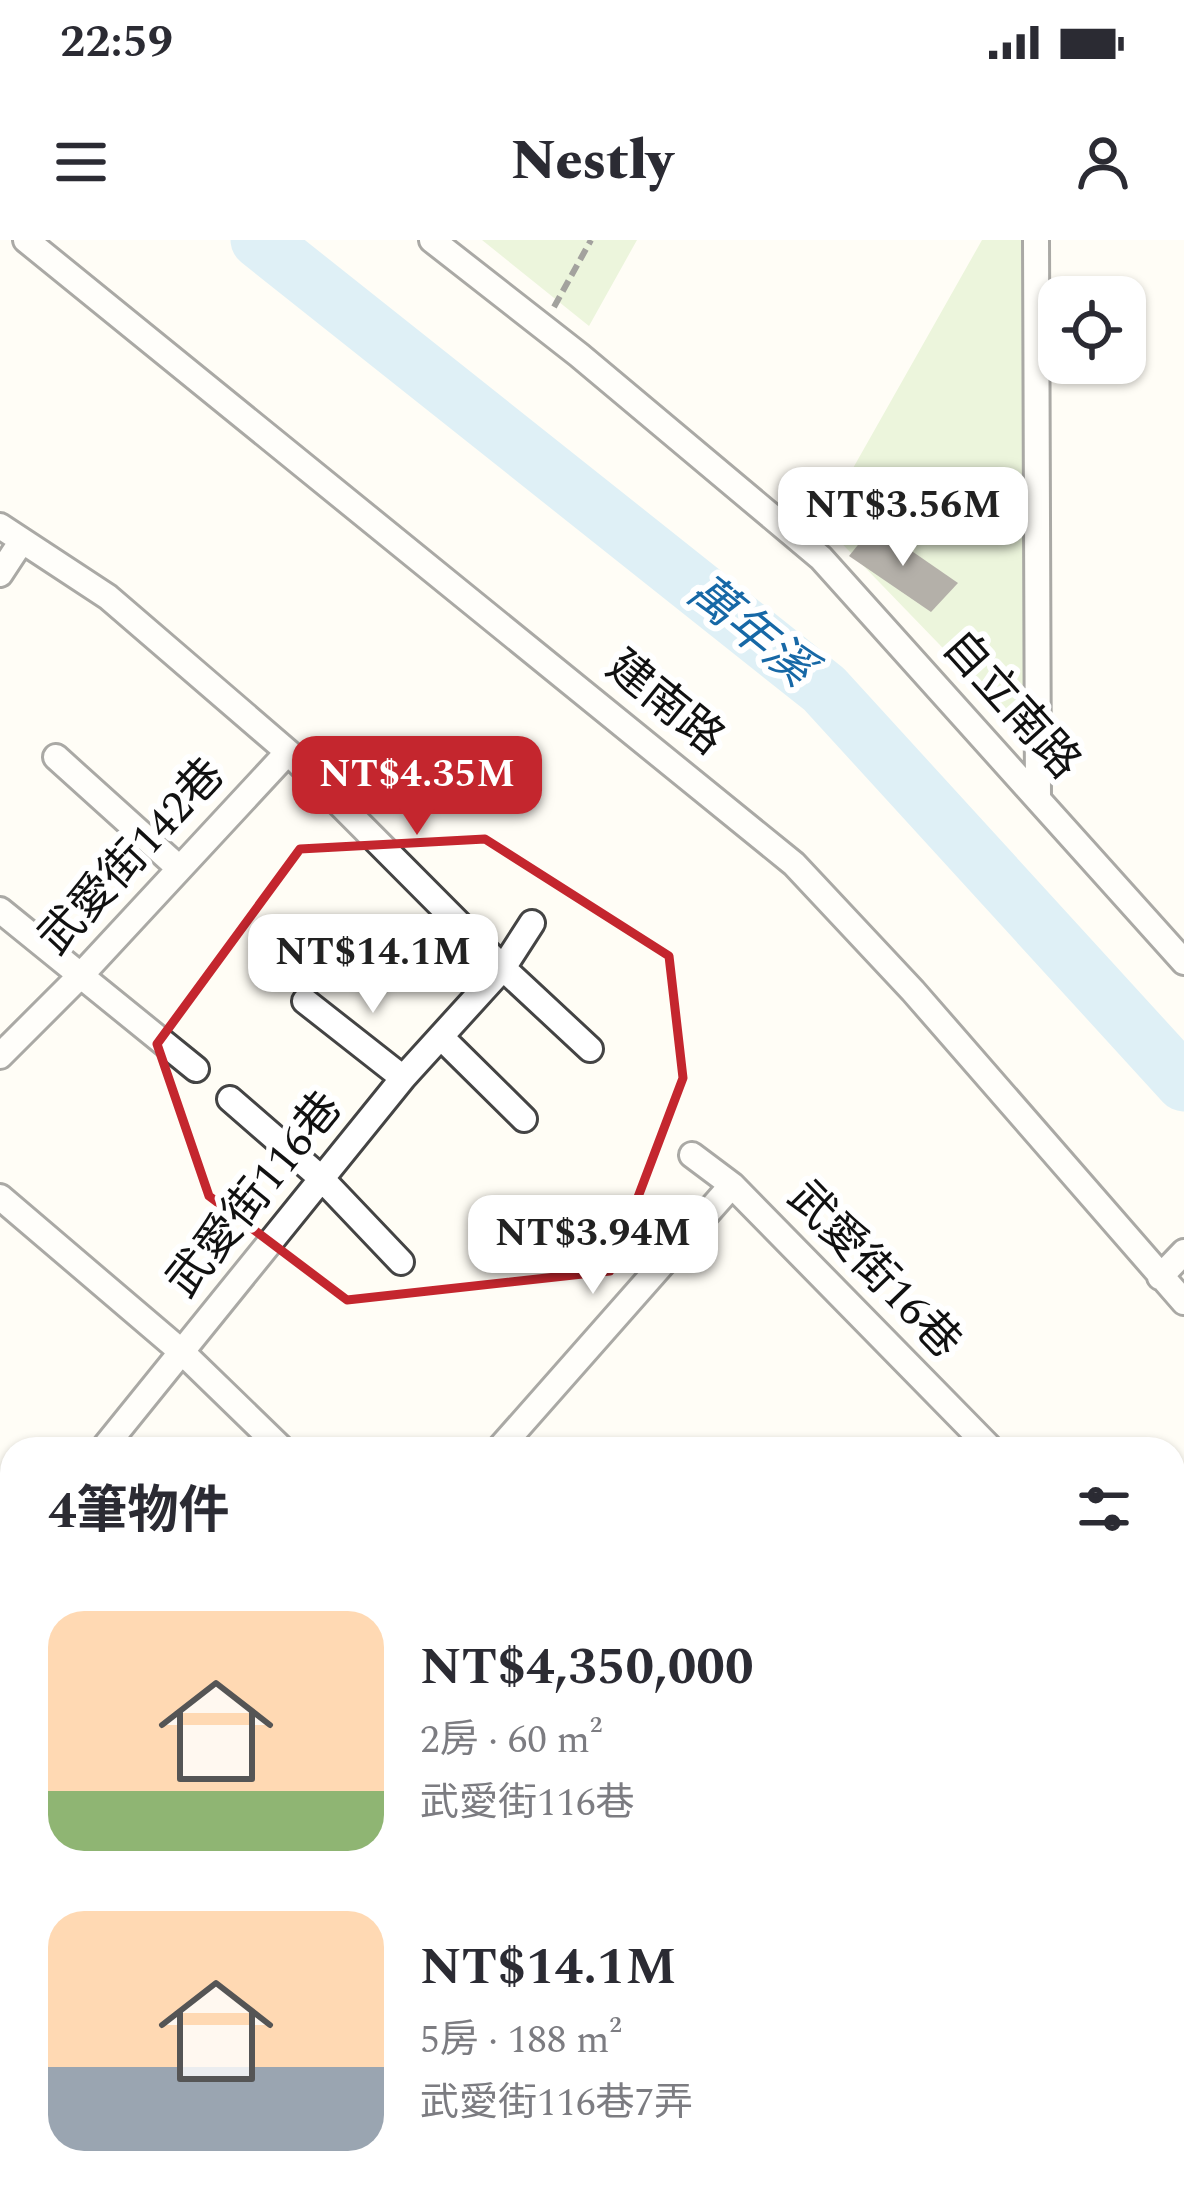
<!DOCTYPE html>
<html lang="zh-TW">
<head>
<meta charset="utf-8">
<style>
	:root { --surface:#fff; --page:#f2f2f3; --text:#2b2b33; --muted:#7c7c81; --accent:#c4262e }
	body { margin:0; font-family:Spectral,"Noto Sans TC",serif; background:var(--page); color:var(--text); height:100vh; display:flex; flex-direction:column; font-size:45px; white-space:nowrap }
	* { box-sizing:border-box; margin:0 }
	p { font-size:39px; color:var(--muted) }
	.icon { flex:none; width:66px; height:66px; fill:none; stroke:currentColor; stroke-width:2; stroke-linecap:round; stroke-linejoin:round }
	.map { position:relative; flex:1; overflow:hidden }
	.side { position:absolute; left:0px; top:1197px; width:1185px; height:771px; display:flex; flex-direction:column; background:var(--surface); border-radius:36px 36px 0 0; box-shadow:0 3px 9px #0004 }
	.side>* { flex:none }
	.buttons { position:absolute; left:1038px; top:36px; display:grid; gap:24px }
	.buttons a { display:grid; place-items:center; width:108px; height:108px; border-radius:24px; background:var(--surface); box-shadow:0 3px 9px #0004; font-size:60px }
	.price { position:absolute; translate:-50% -102px; padding:0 27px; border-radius:24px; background:#fff; color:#222; font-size:39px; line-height:78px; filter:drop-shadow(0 3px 6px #0008) }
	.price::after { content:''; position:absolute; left:50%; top:72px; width:36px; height:27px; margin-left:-18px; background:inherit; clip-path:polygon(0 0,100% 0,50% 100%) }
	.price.selected { background:var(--accent); color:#fff }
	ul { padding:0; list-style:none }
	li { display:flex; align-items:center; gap:36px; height:300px; padding:0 48px }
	li span { display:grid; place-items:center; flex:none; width:336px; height:240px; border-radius:36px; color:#555 }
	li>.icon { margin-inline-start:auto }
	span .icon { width:144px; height:144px; fill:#fffc; stroke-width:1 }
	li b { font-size:51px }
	h2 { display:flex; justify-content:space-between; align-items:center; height:144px; padding:0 48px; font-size:51px }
	.status { display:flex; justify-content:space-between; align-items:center; height:84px; padding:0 60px; background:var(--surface); direction:ltr }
	.status svg { height:33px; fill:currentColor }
	header { display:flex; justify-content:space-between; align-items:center; height:156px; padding:0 48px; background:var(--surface); font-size:54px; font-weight:800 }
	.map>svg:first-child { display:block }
	.green { fill:#d5ebbd }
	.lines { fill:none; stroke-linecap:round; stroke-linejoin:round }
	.river { stroke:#b9e0f7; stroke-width:57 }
	.building { fill:#5a524d }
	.street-casing { stroke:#444; stroke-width:30 }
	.path { stroke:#333; stroke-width:6; stroke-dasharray:12 6; stroke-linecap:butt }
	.street { stroke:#fff; stroke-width:24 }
	.marked { fill:none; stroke:#c4262e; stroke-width:9; stroke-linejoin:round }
	.labels { text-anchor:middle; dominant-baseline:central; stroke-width:12; stroke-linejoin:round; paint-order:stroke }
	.street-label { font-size:45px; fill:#111; stroke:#fff }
	.water-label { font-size:48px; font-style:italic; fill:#1768a6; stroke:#fff }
</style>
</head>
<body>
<div class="status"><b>22:59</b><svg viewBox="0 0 49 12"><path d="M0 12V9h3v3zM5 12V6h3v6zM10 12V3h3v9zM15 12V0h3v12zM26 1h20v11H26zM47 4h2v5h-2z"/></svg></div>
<header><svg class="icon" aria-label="menu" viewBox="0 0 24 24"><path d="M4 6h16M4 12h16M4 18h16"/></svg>Nestly<svg class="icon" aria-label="person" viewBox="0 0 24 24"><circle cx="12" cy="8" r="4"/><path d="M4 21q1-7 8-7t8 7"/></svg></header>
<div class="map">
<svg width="1184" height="1966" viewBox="0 0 1184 1966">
	<rect width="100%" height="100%" fill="#fffdf5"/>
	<path class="green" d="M482,0h155l-48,86z
		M982,0h40l3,493 -203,-210z"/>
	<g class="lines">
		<path class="river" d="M259,0l565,449 360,394"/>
	</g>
	<path class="building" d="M874,285l84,58 -27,29 -82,-56z"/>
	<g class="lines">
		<g class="street-casing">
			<path id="street" d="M26,0l768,624 119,127 271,311
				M432,0l147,115 242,203 363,404
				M1036,0l2,557
				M0,286l108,71 180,155 -206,222 -82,82
				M0,334l21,-32
				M288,512l215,216 87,81
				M56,517l123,111
				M0,670l196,159
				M305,761l98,77
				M441,797l83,82
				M230,859l91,79 80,84
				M692,915l40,30 259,264
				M0,957l183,156 99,96
				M1160,1037l24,-25
				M103,1209l300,-371 100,-110 29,-45
				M499,1209l233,-264
				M0,1333l12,-14
				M0,1618l12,11
				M1173,1627l11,-13
				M376,1956l11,10
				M223,1966l10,-10
				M549,1966l9,-10
				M878,1966l8,-10"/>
		</g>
		<path class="path" d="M554,67l37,-67"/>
		<use href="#street" class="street"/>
	</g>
	<path d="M0 0H1184V1966H0ZM485,599l184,117 14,122 -73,193 -263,29 -138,-104 -52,-152 143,-195z" fill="#fffdf5" fill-opacity=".55" fill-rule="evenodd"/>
	<path class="marked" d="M485,599l184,117 14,122 -73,193 -263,29 -138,-104 -52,-152 143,-195z"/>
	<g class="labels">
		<g class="street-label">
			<text transform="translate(665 463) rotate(39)">建南路</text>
			<text transform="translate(1011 465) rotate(48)">自立南路</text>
			<text transform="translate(132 617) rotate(-47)">武愛街142巷</text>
			<text transform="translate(255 955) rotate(-51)">武愛街116巷</text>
			<text transform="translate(874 1030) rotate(46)">武愛街16巷</text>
		</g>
		<g class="water-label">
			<text transform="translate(750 391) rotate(39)">萬年溪</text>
		</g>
	</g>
</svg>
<div class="buttons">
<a><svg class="icon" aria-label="locate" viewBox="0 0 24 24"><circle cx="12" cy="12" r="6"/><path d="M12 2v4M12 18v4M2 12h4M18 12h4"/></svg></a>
</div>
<b class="price" style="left:903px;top:329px">NT$3.56M</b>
<b class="price selected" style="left:417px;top:598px">NT$4.35M</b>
<b class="price" style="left:373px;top:776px">NT$14.1M</b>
<b class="price" style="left:593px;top:1057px">NT$3.94M</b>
<section class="side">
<h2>4筆物件<svg class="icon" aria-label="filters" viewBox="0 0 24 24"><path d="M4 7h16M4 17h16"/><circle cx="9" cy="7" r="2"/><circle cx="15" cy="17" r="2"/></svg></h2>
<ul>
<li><span style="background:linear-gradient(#ffd9b3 75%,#8fb573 0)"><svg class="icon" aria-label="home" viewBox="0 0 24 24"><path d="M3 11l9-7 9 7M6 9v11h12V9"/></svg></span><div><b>NT$4,350,000</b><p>2房 · 60 m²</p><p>武愛街116巷</p></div></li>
<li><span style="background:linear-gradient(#ffd9b3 65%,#9aa5b1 0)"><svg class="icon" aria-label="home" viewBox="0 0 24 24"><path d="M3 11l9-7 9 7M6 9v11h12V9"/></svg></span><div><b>NT$14.1M</b><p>5房 · 188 m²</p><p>武愛街116巷7弄</p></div></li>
</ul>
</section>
</div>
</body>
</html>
